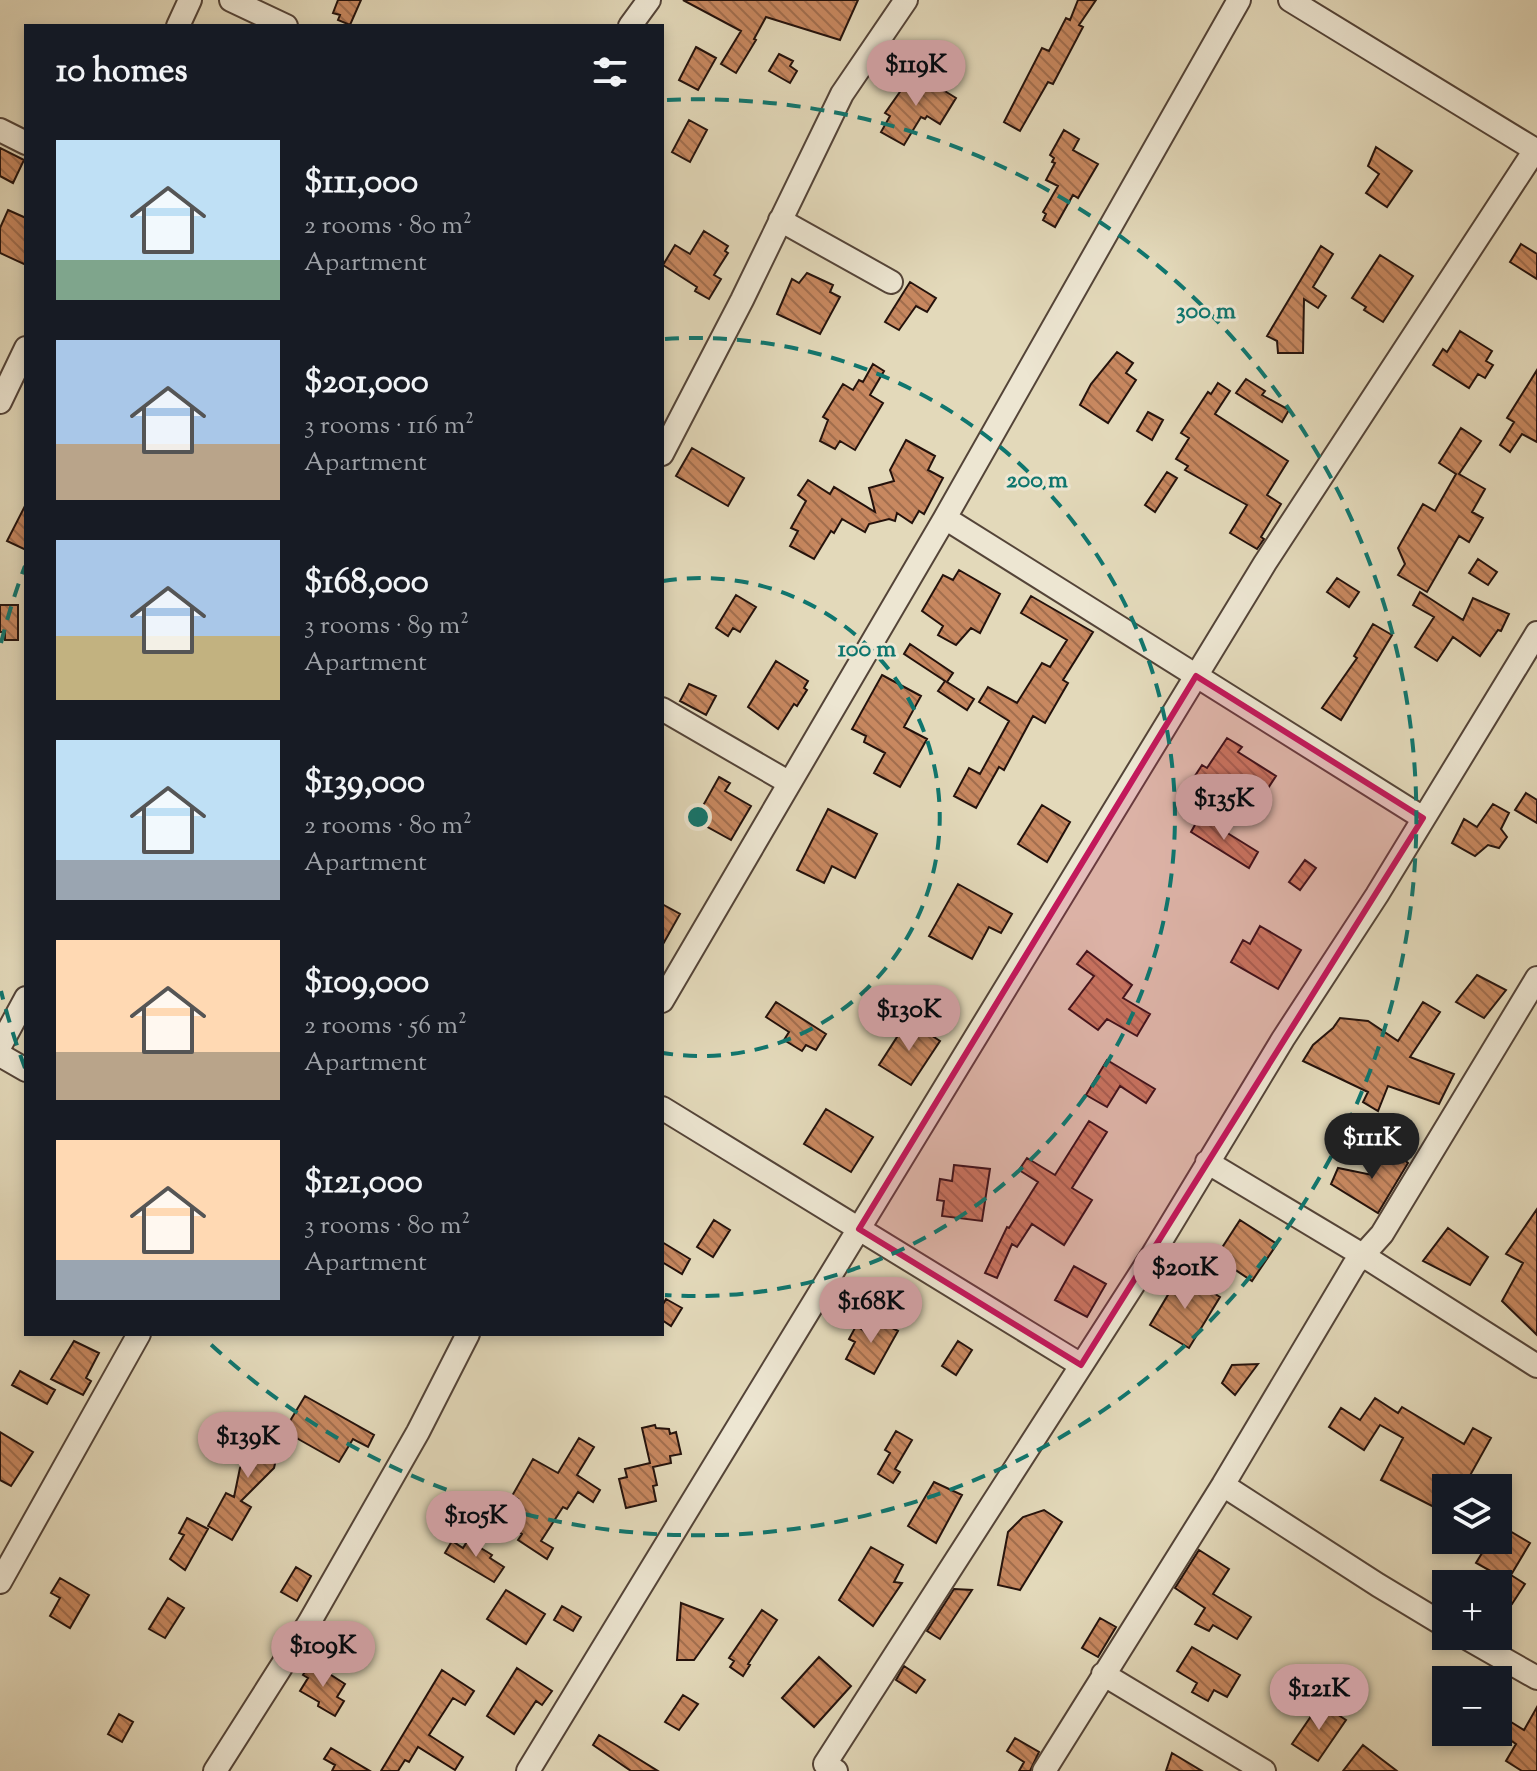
<!DOCTYPE html>
<html lang="en">
<head>
<meta charset="utf-8">
<style>
	:root { --surface:#171b24; --page:#242831; --text:#f1f3f6; --muted:#9ea1a6; --accent:#c59692 }
	body { margin:0; font-family:"Sorts Mill Goudy",serif; background:var(--page); color:var(--text); height:100vh; display:flex; flex-direction:column; font-size:30px; white-space:nowrap }
	* { box-sizing:border-box; margin:0 }
	p { font-size:26px; color:var(--muted) }
	.icon { flex:none; width:44px; height:44px; fill:none; stroke:currentColor; stroke-width:2; stroke-linecap:round; stroke-linejoin:round }
	.map { position:relative; flex:1; overflow:hidden }
	.drawer { position:absolute; left:24px; top:24px; width:640px; height:1312px; display:flex; flex-direction:column; background:var(--surface); border-radius:0px; box-shadow:0 4px 12px #0003 }
	.drawer>* { flex:none }
	.buttons { position:absolute; left:1432px; top:1474px; display:grid; gap:16px }
	.buttons a { display:grid; place-items:center; width:80px; height:80px; border-radius:0px; background:var(--surface); box-shadow:0 4px 12px #0003; font-size:40px }
	.price { position:absolute; translate:-50% -68px; padding:0 18px; border-radius:28px; background:var(--accent); color:#111; font-size:26px; line-height:52px; filter:drop-shadow(0 2px 4px #0008) }
	.price::after { content:''; position:absolute; left:50%; top:48px; width:24px; height:18px; margin-left:-12px; background:inherit; clip-path:polygon(0 0,100% 0,50% 100%) }
	.price.selected { background:#222; color:#fff }
	ul { padding:0; list-style:none }
	li { display:flex; align-items:center; gap:24px; height:200px; padding:0 32px }
	li span { display:grid; place-items:center; flex:none; width:224px; height:160px; border-radius:0px; color:#555 }
	li>.icon { margin-inline-start:auto }
	span .icon { width:96px; height:96px; fill:#fffc; stroke-width:1 }
	li b { font-size:34px }
	h2 { display:flex; justify-content:space-between; align-items:center; height:96px; padding:0 32px; font-size:34px }
	.map>svg:first-child { display:block }
	.building { fill:url(#building-back-hatch); stroke:#24120c; stroke-width:2 }
	.lines { fill:none; stroke-linecap:round; stroke-linejoin:round }
	.minor-casing { stroke:#544438; stroke-width:26 }
	.minor { stroke:#ede6d2; stroke-width:22 }
	.marked { fill:#c2185b; fill-opacity:0.2; stroke:#c2185b; stroke-width:6; stroke-linejoin:round }
	.ring { fill:none; stroke:#0f766e; stroke-width:4; stroke-dasharray:14 10 }
	.centre { fill:#0f766e; stroke:#ede6d2; stroke-width:4 }
	.ring-label { font-size:24px; text-anchor:middle; font-weight:bold; fill:#0f766e; stroke:#ede6d2; stroke-width:6; stroke-linejoin:round; paint-order:stroke }
</style>
</head>
<body>
<div class="map">
<svg width="1537" height="1771" viewBox="0 0 1537 1771">
	<defs>
		<pattern id="building-back-hatch" width="6" height="6" patternUnits="userSpaceOnUse" patternTransform="scale(2)"><rect width="6" height="6" fill="#c88860"/><path d="M-1 5l2 2M0 0l6 6M5-1l2 2" fill="none" stroke="#a26e4e"/></pattern>
	</defs>
	<rect width="100%" height="100%" fill="#e3d9ba"/>
	<filter id="stains"><feTurbulence type="fractalNoise" baseFrequency=".0025" numOctaves="4"/><feColorMatrix values="0 0 0 0 .2 0 0 0 0 .09 0 0 0 0 .02 0 0 0 .5 -.17"/></filter>
	<radialGradient id="worn" r=".72"><stop offset=".6" stop-color="#630" stop-opacity="0"/><stop offset="1" stop-color="#630" stop-opacity=".3"/></radialGradient>
	<path class="building" d="M338,0h23l-11,25 -12,-5 2,-5 -7,-2z
		M683,0h175l-18,40 -74,-23 -12,22 2,1 -20,33 -15,-9 20,-33z
		M1078,0h18l-17,25 4,2 -30,57 -5,-2 -28,49 -16,-9 38,-74 7,3 17,-33 4,2z
		M696,47l20,11 -18,32 -19,-10z
		M779,54l14,7 -3,5 7,5 -7,12 -21,-12z
		M914,72l42,26 -16,26 -13,-8 -2,3 -4,-2 -17,28 -23,-13 9,-16 -5,-3z
		M689,120l18,10 -17,32 -18,-10z
		M1064,130l15,9 -6,11 25,14 -20,34 -5,-3 -18,32 -12,-7 3,-6 -3,-2 15,-26 -12,-6 9,-17 -3,-1 2,-4 -4,-3z
		M1376,147l36,24 -25,36 -21,-14 13,-19 -11,-8z
		M0,148l24,12 -11,23 -13,-7z
		M8,210l18,8v47l-26,-12v-25z
		M704,231l24,15 -3,5 3,2 -14,22 7,4 -12,20 -14,-8 2,-4 -34,-22 12,-20 15,9z
		M1521,244l16,10v25l-27,-17z
		M1321,246l12,8 -20,33 13,9 -8,12 -14,-9 -1,54h-25l-1,-12 -10,-5z
		M1380,255l33,21 -30,46 -19,-12 2,-3 -14,-9z
		M807,273l26,12 -3,7 10,5 -20,37 -43,-20 15,-35 7,4z
		M910,282l26,16 -9,14 -11,-6 -17,24 -14,-8z
		M1460,331l32,20 -6,10 7,4 -8,13 -7,-4 -9,14 -36,-23 10,-16 4,3z
		M1117,352l16,11 -7,10 10,7 -28,43 -28,-18 11,-21z
		M873,364l11,7 -14,24 13,8 -28,47 -15,-9 -5,8 -15,-8 8,-21 -5,-3 20,-33 10,6 6,-10 4,2z
		M1537,370v72l-15,-8 -12,18 -10,-7 14,-23 -7,-4z
		M1246,379l19,12 -3,4 27,15 -7,12 -46,-29z
		M1218,383l12,8 -15,23 73,47 -21,34 14,9 -20,33 3,2 -7,10 -27,-16 17,-28 -62,-35 3,-4 -12,-7 13,-21 -8,-5 27,-41 3,2z
		M1148,412l15,8 -11,20 -15,-9z
		M1461,428l20,13 -22,33 26,15 -13,23 11,6 -14,24 -10,-6 -32,56 -29,-17 7,-11 -7,-16 25,-44 12,7 21,-37 -17,-11z
		M906,440l29,16 -7,14 15,8 -19,36 -5,-3 -7,12 -15,-10 -2,8 -6,-2 -20,5 -4,8 -23,-13 -8,14 -3,-2 -17,28 -24,-13 8,-15 -7,-3 15,-27 -8,-6 10,-15 22,14 4,-7 41,25 -6,-24 25,-7 -4,-11z
		M692,448l52,30 -16,28 -52,-30z
		M1167,472l10,6 -22,34 -10,-7z
		M26,504v46l-19,-9z
		M1478,559l19,13 -9,13 -19,-12z
		M959,570l41,24 -20,39 -9,-5 -15,17 -18,-10 5,-9 -21,-15 21,-36 10,5z
		M1337,578l22,14 -10,15 -22,-15z
		M1420,592l43,28 10,-22 36,16 -8,17 -3,-1 -18,26 -27,-19 -16,24 -22,-14 19,-30 -21,-12z
		M736,595l20,12 -16,25 -7,-4 -5,8 -12,-8z
		M1031,596l62,36 -30,48 5,3 -23,40 -12,-7 -29,54 -5,-3 -23,41 -22,-12 15,-28 11,6 29,-53 -30,-19 9,-15 29,16 25,-40 8,4 17,-27 -46,-27z
		M0,605h18v35h-13v-8h-5z
		M1373,624l19,11 -51,85 -19,-12 35,-50 -3,-2z
		M910,644l43,29 -6,9 27,17 -7,11 -29,-19 7,-10 -41,-27z
		M776,661l32,20 -4,7 3,2 -10,16 -3,-2 -16,25 -30,-22z
		M882,675l39,21 -17,31 23,12 -27,48 -26,-14 11,-20 -21,-11 2,-6 -14,-7z
		M689,684l27,12 -10,19 -26,-14z
		M1227,738l15,9 -4,5 38,24 -17,26 -32,-20 -9,13 -25,-16 9,-14 5,3z
		M719,777l11,6 -5,8 26,15 -20,34 -36,-20z
		M1526,793l11,7v23l-22,-13z
		M1493,804l16,9 -8,16 6,8 -8,11 -11,-3 -13,11 -23,-13 12,-24 13,8z
		M1042,805l28,17 -23,40 -29,-18z
		M828,809l49,25 -22,44 -23,-12 -8,17 -27,-13z
		M1200,816l58,36 -9,16 -58,-36z
		M1305,860l11,8 -16,22 -11,-8z
		M958,884l54,30 -11,19 -12,-6 -17,32 -43,-23z
		M662,904l18,10 -18,32z
		M1260,926l41,24 -23,39 -47,-27 12,-22 7,4z
		M1087,951l45,34 -9,13 27,16 -13,22 -30,-17 -9,11 -29,-21 25,-33 -17,-12z
		M1477,975l29,15 -22,28 -28,-16z
		M776,1002l50,32 -10,16 -10,-5 -4,6 -18,-11 5,-8 -23,-15z
		M1423,1002l17,10 -30,45 44,17 -15,30 -51,-18 -10,25 -15,-9 5,-10 -65,-31 10,-16 20,-17 7,-10 28,3 30,20z
		M908,1020l32,21 -29,44 -32,-20z
		M1107,1060l48,29 -9,14 -26,-17 -13,21 -21,-12z
		M826,1109l47,28 -22,35 -47,-28z
		M1089,1121l18,11 -35,56 20,12 -28,45 -32,-21 -15,23 -5,-3 -15,34 -12,-5 22,-46 2,1 29,-46 -19,-12 8,-12 28,17z
		M1389,1147l19,16 -30,50 -47,-29 7,-16 34,7z
		M954,1165l36,4 -8,52 -40,-5 2,-15 -7,-1 3,-21 12,2z
		M1537,1209v126l-35,-34 21,-38 -17,-9z
		M714,1220l16,10 -17,27 -16,-10z
		M1240,1220l37,24 -25,37 -36,-24z
		M1448,1228l40,29 -18,28 -47,-24z
		M662,1242l28,17 -8,15 -20,-12z
		M1074,1266l32,18 -19,33 -32,-17z
		M1181,1273l39,24 -31,51 -39,-23z
		M666,1299l16,9 -11,18 -9,-6v-14z
		M872,1317l26,14 -24,43 -28,-15 9,-17 -6,-3 7,-13 9,5z
		M74,1341l25,12 -13,25 5,3 -8,14 -32,-16z
		M958,1341l14,9 -16,25 -14,-9z
		M1258,1364l-23,31 -13,-12 10,-18z
		M20,1371l35,19 -8,14 -35,-19z
		M305,1396l69,39 -6,12 -15,-8 -14,23 -55,-31z
		M1375,1398l23,15 4,-6 62,37 9,-16 18,10 -28,50h-17v25l-65,-33 22,-42 -23,-13 -16,25 -35,-23 12,-19 19,12z
		M259,1420l23,13 -8,35 -33,33 10,6 -19,33 -24,-14 18,-33 8,4 6,-29 16,-22 -10,-5z
		M655,1425l1,3 13,1 1,5 6,-2 5,22 -11,2 1,7 -18,4 4,18 -4,1 3,15 -30,7 -7,-29 8,-2 -2,-8 25,-6 -8,-35z
		M896,1431l16,9 -17,29 5,3 -7,11 -15,-9 12,-21 -5,-3z
		M0,1432l33,20 -22,34 -11,-6z
		M579,1438l15,9 -17,28 23,15 -7,12 -15,-10 -11,17 -4,-2 -22,34 12,7 -6,11 -29,-19 4,-6 -8,-5 3,-4 -11,-6 12,-20 -6,-3 21,-37 25,14z
		M934,1482l28,13 -26,48 -28,-17z
		M1044,1510l18,12 -42,68 -22,-5 10,-53 15,-15z
		M187,1518l21,11 -23,41 -15,-11 14,-24 -5,-2z
		M1498,1524l32,19 -19,32 14,9 -13,20 -14,-8v-12h-8l6,-10 -20,-11 14,-23h8z
		M468,1540l24,15 -2,3 14,9 -10,15 -49,-29 7,-12 11,7z
		M871,1547l32,18 -9,17 8,1 -29,43 -34,-26z
		M1199,1550l30,19 -16,25 38,23 -14,22 -24,-14 -4,6 -14,-7 10,-16 -30,-20z
		M296,1567l15,9 -14,25 -16,-9z
		M60,1578l29,17 -19,33 -20,-12 10,-18 -9,-5z
		M954,1589l18,1 -32,49 -13,-8z
		M506,1590l39,24 -19,30 -39,-25z
		M168,1598l16,10 -19,30 -16,-9z
		M681,1603l42,16 -29,41h-17z
		M562,1606l19,11 -8,14 -19,-11z
		M762,1610l15,10 -29,44 2,1 -7,11 -13,-9 4,-6 -5,-3z
		M1100,1618l16,9 -18,30 -16,-9z
		M1192,1647l48,28 -13,22 -13,-7 -6,11 -16,-9 5,-9 -20,-12z
		M819,1657l32,29 -37,41 -32,-29z
		M311,1662l34,22 -8,13 7,4 -9,15 -17,-10 1,-4 -19,-11 8,-13 -5,-3z
		M904,1666l21,14 -9,13 -20,-13z
		M517,1668l35,23 -10,14 -6,-4 -22,33 -27,-18z
		M442,1670l32,21 -9,14 -12,-7 -24,37 34,22 -8,13 -37,-23 -9,15 -4,-2 -7,11h-17z
		M683,1695l15,9 -19,26 -14,-8z
		M1320,1703l26,17 -28,41 -26,-17z
		M1537,1707v64h-15l-16,-10 10,-17 -12,-8 1,-2 -7,-5v-5l5,-7 21,13z
		M119,1714l14,8 -11,20 -14,-8z
		M599,1735l17,10 42,26h-27l-38,-26z
		M1015,1738l24,14 -9,19h-11l5,-9 -17,-11z
		M1363,1745l34,26h-54z
		M331,1748l39,23h-38l3,-6 -11,-6z
		M1172,1753l30,18h-36z"/>
	<g class="lines">
		<g class="minor-casing">
			<path id="minor" d="M231,0l55,26
				M1290,0l247,151
				M178,26l12,-26
				M630,26l19,-26
				M0,130l26,13
				M780,220l111,62
				M0,402l26,-54
				M662,454l80,-154 100,-206 64,-94
				M945,518l478,300
				M662,709l126,73
				M662,1001l283,-483 294,-518
				M0,1046l26,-48
				M0,1055l26,15
				M662,1108l419,257
				M1207,1162l157,94 173,110
				M1223,1485l155,100 68,41
				M0,1582l139,-248
				M1463,1636l74,42
				M1103,1674l161,97
				M215,1771l94,-148 109,-191 50,-98
				M528,1771l737,-1208 270,-413
				M836,1771l-11,-7 328,-510 130,-215 94,-144 160,-262
				M1044,1771l179,-286 131,-220 28,-31 155,-256"/>
		</g>
		<use href="#minor" class="minor"/>
	</g>
	<path class="marked" d="M1196,676l227,142 -342,547 -222,-136z"/>
	<g class="ring">
		<path d="M663 581A239 239 0 1 1 663 1053"/>
		<path d="M665 339A479 479 0 1 1 665 1295"/>
		<path d="M25 1068A718 718 0 0 1 1 991M1 643A718 718 0 0 1 25 566M667 100A718 718 0 1 1 204 1338"/>
	</g>
	<circle cx="698" cy="817" r="12" class="centre"/>
	<g class="ring-label">
		<text x="1206" y="318">300 m</text>
		<text x="1037" y="487">200 m</text>
		<text x="867" y="656">100 m</text>
	</g>
	<rect width="100%" height="100%" filter="url(#stains)"/>
	<rect width="100%" height="100%" fill="url(#worn)"/>
</svg>
<div class="buttons">
<a><svg class="icon" aria-label="layers" viewBox="0 0 24 24"><path d="M12 4l9 5-9 5-9-5zM3 14l9 5 9-5"/></svg></a>
<a>+</a>
<a>−</a>
</div>
<b class="price" style="left:916px;top:108px">$119K</b>
<b class="price" style="left:1224px;top:842px">$135K</b>
<b class="price" style="left:909px;top:1053px">$130K</b>
<b class="price selected" style="left:1372px;top:1181px">$111K</b>
<b class="price" style="left:1185px;top:1311px">$201K</b>
<b class="price" style="left:871px;top:1345px">$168K</b>
<b class="price" style="left:248px;top:1480px">$139K</b>
<b class="price" style="left:476px;top:1559px">$105K</b>
<b class="price" style="left:323px;top:1689px">$109K</b>
<b class="price" style="left:1319px;top:1732px">$121K</b>
<section class="drawer">
<h2>10 homes<svg class="icon" aria-label="filters" viewBox="0 0 24 24"><path d="M4 7h16M4 17h16"/><circle cx="9" cy="7" r="2"/><circle cx="15" cy="17" r="2"/></svg></h2>
<ul>
<li><span style="background:linear-gradient(#bfe0f5 75%,#7fa58c 0)"><svg class="icon" aria-label="home" viewBox="0 0 24 24"><path d="M3 11l9-7 9 7M6 9v11h12V9"/></svg></span><div><b>$111,000</b><p>2 rooms · 80 m²</p><p>Apartment</p></div></li>
<li><span style="background:linear-gradient(#a9c7e8 65%,#b9a48a 0)"><svg class="icon" aria-label="home" viewBox="0 0 24 24"><path d="M3 11l9-7 9 7M6 9v11h12V9"/></svg></span><div><b>$201,000</b><p>3 rooms · 116 m²</p><p>Apartment</p></div></li>
<li><span style="background:linear-gradient(#a9c7e8 60%,#c2b280 0)"><svg class="icon" aria-label="home" viewBox="0 0 24 24"><path d="M3 11l9-7 9 7M6 9v11h12V9"/></svg></span><div><b>$168,000</b><p>3 rooms · 89 m²</p><p>Apartment</p></div></li>
<li><span style="background:linear-gradient(#bfe0f5 75%,#9aa5b1 0)"><svg class="icon" aria-label="home" viewBox="0 0 24 24"><path d="M3 11l9-7 9 7M6 9v11h12V9"/></svg></span><div><b>$139,000</b><p>2 rooms · 80 m²</p><p>Apartment</p></div></li>
<li><span style="background:linear-gradient(#ffd9b3 70%,#b9a48a 0)"><svg class="icon" aria-label="home" viewBox="0 0 24 24"><path d="M3 11l9-7 9 7M6 9v11h12V9"/></svg></span><div><b>$109,000</b><p>2 rooms · 56 m²</p><p>Apartment</p></div></li>
<li><span style="background:linear-gradient(#ffd9b3 75%,#9aa5b1 0)"><svg class="icon" aria-label="home" viewBox="0 0 24 24"><path d="M3 11l9-7 9 7M6 9v11h12V9"/></svg></span><div><b>$121,000</b><p>3 rooms · 80 m²</p><p>Apartment</p></div></li>
</ul>
</section>
</div>
</body>
</html>
